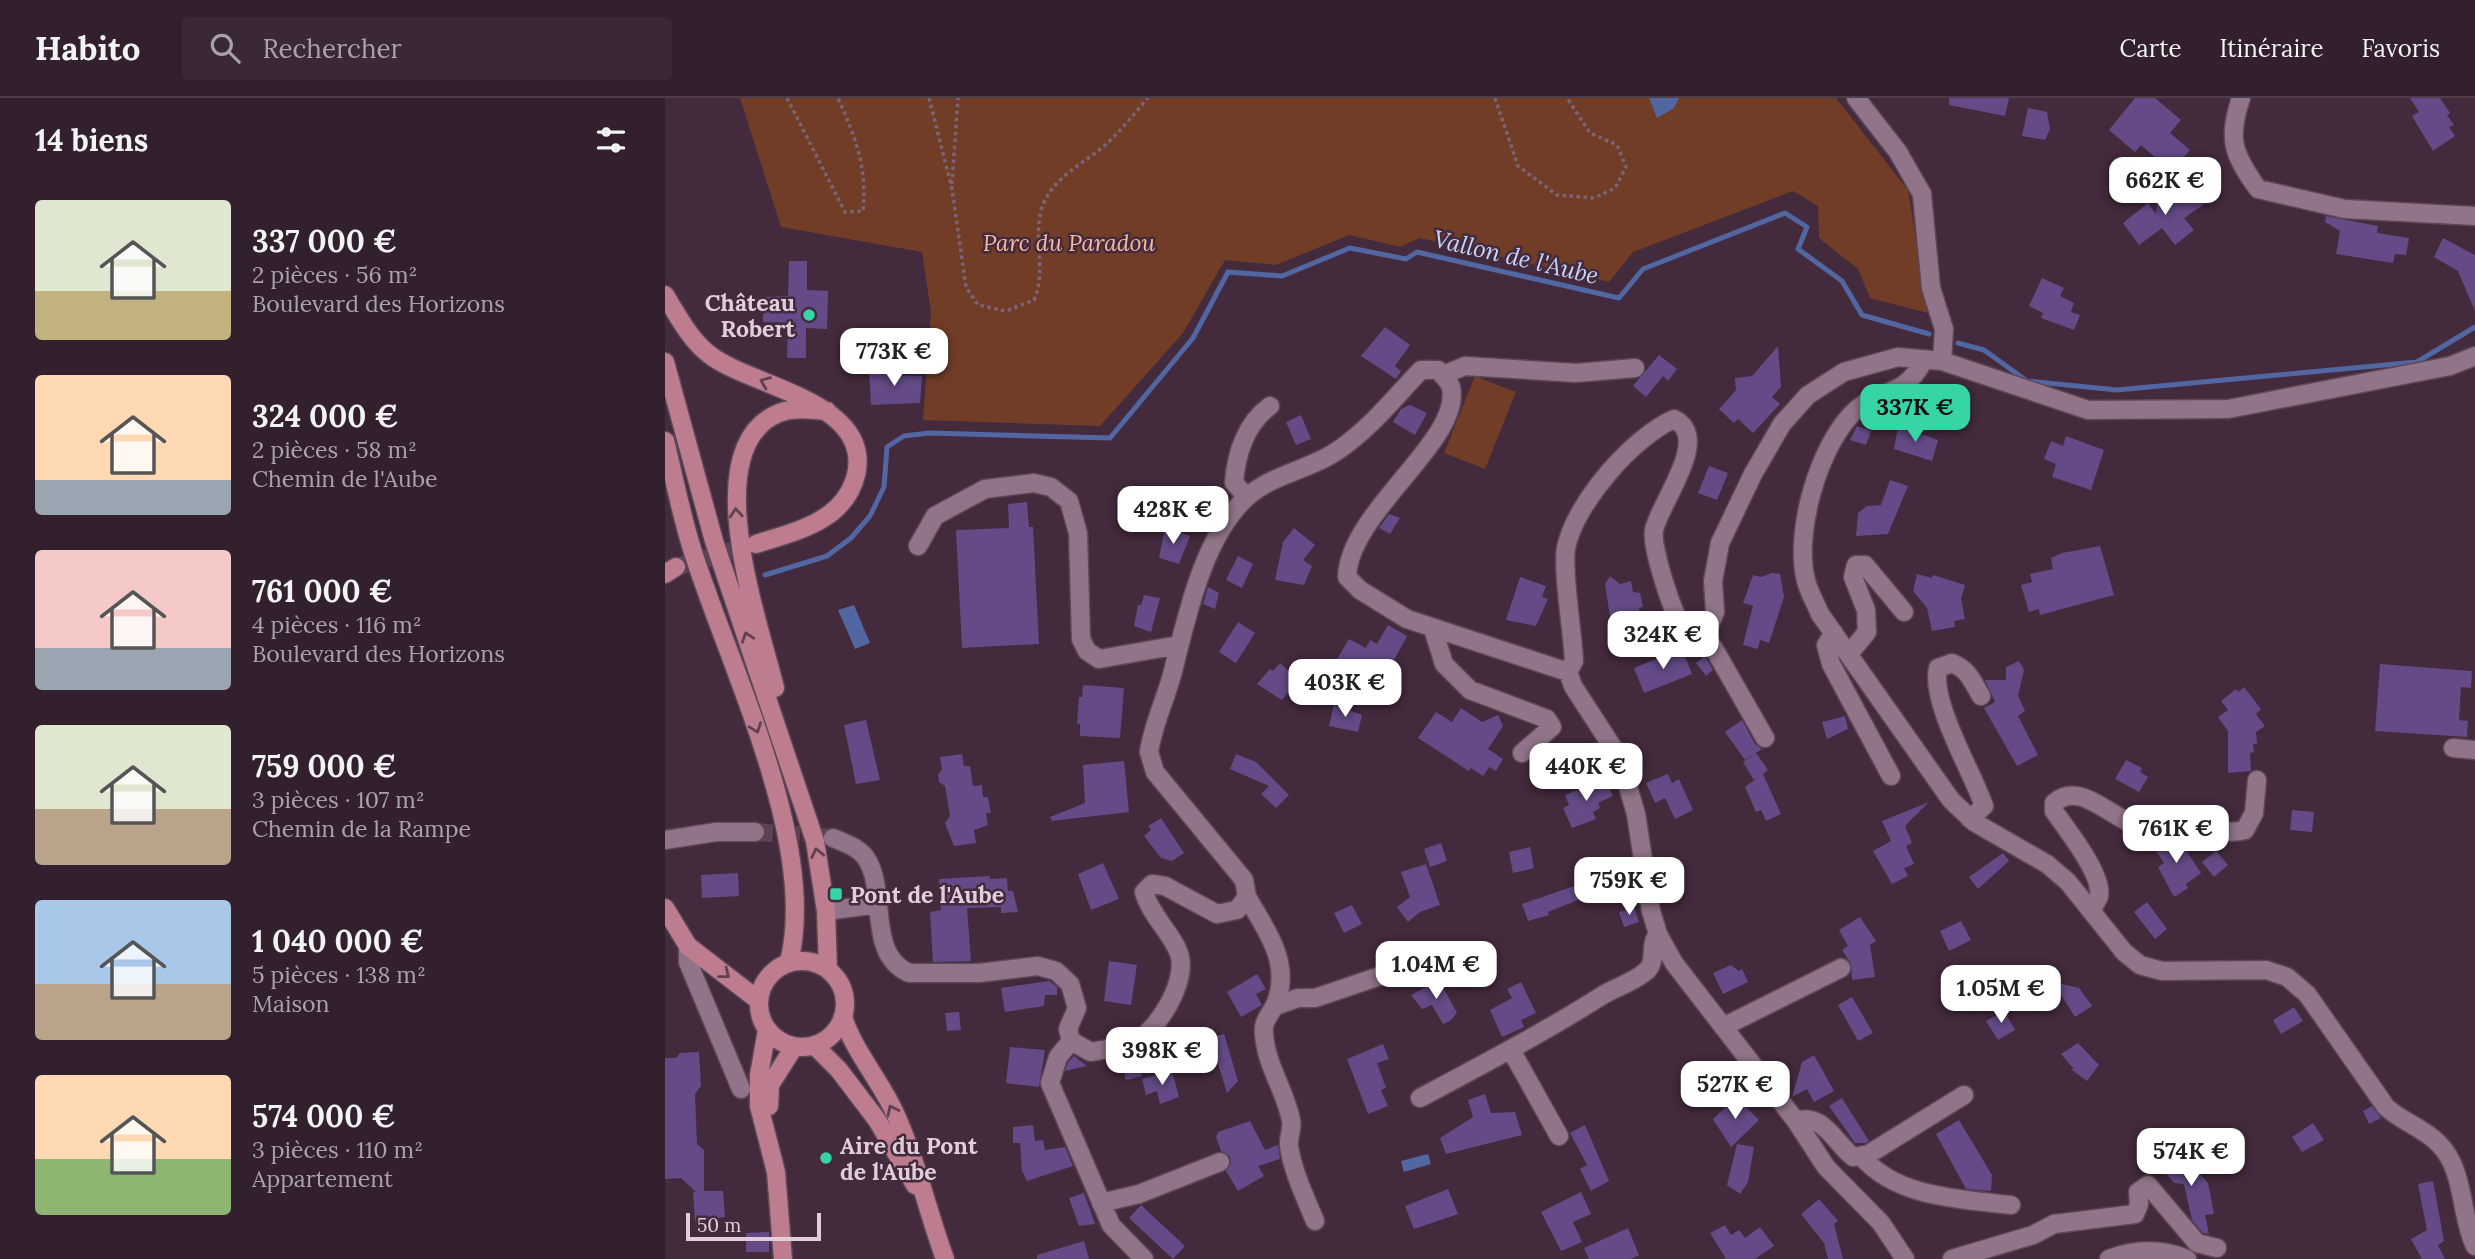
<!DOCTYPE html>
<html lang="fr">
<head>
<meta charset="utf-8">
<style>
	:root { --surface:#32202e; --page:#3a2836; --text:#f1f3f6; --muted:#a8a3aa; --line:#4d3e4a; --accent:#37d4a6 }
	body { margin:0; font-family:Lora,serif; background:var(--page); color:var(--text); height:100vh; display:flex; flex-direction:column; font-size:26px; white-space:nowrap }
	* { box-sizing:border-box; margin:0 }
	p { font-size:23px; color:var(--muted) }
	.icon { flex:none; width:38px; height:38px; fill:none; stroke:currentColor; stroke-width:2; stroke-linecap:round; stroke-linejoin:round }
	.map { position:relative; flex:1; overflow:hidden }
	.drawer { display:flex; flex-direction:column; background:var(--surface); width:665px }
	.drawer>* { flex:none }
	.scale { position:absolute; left:21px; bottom:18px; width:135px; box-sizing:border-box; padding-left:7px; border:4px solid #e0cfdb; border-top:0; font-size:19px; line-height:24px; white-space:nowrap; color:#e0cfdb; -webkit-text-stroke:5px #432a3d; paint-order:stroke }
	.price { position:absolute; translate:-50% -60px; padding:0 16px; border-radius:14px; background:#fff; color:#222; font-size:23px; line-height:46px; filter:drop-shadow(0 2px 4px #0008) }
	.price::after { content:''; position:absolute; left:50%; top:42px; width:21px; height:16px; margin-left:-10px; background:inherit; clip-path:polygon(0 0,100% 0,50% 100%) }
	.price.selected { background:var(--accent); color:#111 }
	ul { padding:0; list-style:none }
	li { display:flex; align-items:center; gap:21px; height:175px; padding:0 35px }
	li span { display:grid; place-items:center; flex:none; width:196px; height:140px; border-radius:7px; color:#555 }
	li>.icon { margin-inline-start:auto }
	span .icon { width:84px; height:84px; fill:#fffc; stroke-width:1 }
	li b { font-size:30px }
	h2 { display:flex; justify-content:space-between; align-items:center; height:84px; padding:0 35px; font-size:30px }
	header { display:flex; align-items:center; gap:42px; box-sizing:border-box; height:98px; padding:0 35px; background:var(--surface); border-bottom:2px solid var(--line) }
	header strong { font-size:33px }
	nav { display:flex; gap:38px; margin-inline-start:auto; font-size:24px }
	.search { width:490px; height:63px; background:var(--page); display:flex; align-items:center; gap:18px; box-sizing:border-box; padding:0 24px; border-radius:7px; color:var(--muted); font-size:26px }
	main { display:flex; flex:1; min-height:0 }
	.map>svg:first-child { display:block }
	.green { fill:#723d27 }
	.water { fill:#5266a2 }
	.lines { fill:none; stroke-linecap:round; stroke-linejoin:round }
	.stream { stroke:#5266a2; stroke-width:5 }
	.building { fill:#644b87 }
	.minor-tunnel { stroke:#5b4355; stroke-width:18; stroke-dasharray:18 9; stroke-linecap:butt }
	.major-tunnel { stroke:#5b4355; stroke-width:18; stroke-dasharray:18 9; stroke-linecap:butt }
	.minor-casing { stroke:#5c4757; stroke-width:21 }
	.major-casing { stroke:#5c4757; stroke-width:21 }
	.path { stroke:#7a6475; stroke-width:3.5; stroke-dasharray:3.5 3.5; stroke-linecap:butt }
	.minor { stroke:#91748a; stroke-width:18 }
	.major { stroke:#bd7d8f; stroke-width:18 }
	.oneway { stroke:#623f52 }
	.poi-dot { fill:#37d4a6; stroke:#432a3d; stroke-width:2.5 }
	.labels { text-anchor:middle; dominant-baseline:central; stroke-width:5; stroke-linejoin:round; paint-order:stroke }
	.park-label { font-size:23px; font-style:italic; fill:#f5b9a1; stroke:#432a3d }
	.poi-label { font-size:23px; font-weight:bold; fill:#e0cfdb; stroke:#432a3d; text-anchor:start }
	.water-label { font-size:24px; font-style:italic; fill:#c6d3f7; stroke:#432a3d }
</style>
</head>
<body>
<header>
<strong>Habito</strong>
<div class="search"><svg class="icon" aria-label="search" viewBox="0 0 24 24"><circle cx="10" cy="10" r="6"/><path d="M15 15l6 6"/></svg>Rechercher</div>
<nav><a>Carte</a><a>Itinéraire</a><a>Favoris</a></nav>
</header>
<main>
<section class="drawer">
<h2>14 biens<svg class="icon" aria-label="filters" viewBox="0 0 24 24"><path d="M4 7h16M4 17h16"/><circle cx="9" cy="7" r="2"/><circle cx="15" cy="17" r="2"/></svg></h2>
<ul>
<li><span style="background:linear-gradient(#dfe7d0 65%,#c2b280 0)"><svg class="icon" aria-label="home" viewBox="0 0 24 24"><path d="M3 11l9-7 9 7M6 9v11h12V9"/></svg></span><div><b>337 000 €</b><p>2 pièces · 56 m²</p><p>Boulevard des Horizons</p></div></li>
<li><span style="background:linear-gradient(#ffd9b3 75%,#9aa5b1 0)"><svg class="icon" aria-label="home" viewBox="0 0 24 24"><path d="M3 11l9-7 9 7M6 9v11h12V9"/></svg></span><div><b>324 000 €</b><p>2 pièces · 58 m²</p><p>Chemin de l'Aube</p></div></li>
<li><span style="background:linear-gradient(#f6c9c9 70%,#9aa5b1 0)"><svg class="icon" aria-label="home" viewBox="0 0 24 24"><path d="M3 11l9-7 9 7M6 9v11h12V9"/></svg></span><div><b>761 000 €</b><p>4 pièces · 116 m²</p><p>Boulevard des Horizons</p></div></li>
<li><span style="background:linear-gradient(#dfe7d0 60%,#b9a48a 0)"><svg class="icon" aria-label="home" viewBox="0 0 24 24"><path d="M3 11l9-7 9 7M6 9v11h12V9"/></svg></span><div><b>759 000 €</b><p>3 pièces · 107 m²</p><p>Chemin de la Rampe</p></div></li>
<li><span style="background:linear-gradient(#a9c7e8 60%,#b9a48a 0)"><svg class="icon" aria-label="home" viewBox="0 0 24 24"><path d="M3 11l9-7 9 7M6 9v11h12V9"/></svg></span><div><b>1 040 000 €</b><p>5 pièces · 138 m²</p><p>Maison</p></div></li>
<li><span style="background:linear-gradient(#ffd9b3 60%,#8fb573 0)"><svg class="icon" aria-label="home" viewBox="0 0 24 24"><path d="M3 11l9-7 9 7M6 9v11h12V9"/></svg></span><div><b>574 000 €</b><p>3 pièces · 110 m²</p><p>Appartement</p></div></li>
</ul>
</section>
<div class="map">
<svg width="1810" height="1161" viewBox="0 0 1810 1161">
	<rect width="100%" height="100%" fill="#432a3d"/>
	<path class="green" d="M75,0h1096l72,92 20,123 -58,-15 -12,-29 -39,-31 -1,-32 -25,-15 -160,61 -24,30 -189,-44 -20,9 -51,-12 -73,30 -51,-5 -42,73 -83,93 -177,-6 8,-108 -9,-60 -141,-25z
		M810,278l41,16 -31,77 -41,-16z"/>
	<path class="water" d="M984,0h30l-5,10 -17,10z
		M189,507l16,38 -15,6 -17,-39z
		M763,1056l3,10 -27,8 -3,-11z"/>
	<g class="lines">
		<path class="stream" d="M1293,245l26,7 43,31 90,9 300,-28 58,-35
			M100,477l62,-19 24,-18 19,-22 14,-29 3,-40 17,-11 25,-3 181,5 83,-100 35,-66 54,4 68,-28 56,11 11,-7 202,46 24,-29 142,-56 22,14 -9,22 44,32 20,34 67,19"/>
	</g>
	<path class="building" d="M1284,0h60l-4,18 -56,-11z
		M1470,0h20l26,22 -11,13 20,17 -14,16 -8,-1 -10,-9 -2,2 -15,-13 -6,7 -26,-22z
		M1745,0h30l10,15 -3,2 7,10 -5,2 6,9 -22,15 -21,-35 7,-4z
		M1363,10l19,4 3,17 -5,11 -23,-4z
		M1500,91l6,1 10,13 14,-9 21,2 -32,22 10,12 -19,15 -13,-17 -23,17 -16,-22 25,-20 8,11 2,-19z
		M1661,118l52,10 -1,7 32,5 -3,17 -11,-1 -2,9 -57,-9 4,-23 -15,-9z
		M1778,140l32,17v56l-17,-40 -24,-14z
		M124,163h18v29l21,1 -1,38 -21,-1v30h-19l1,-35 -25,-1v-25l25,-1z
		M1377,180l22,10 -4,8 14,7 -3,9 9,3 -6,15 -33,-12 2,-5 -14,-7z
		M720,229l25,18 -15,21 6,5 -5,8 -35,-23z
		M1113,248l3,41 -9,10 8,7 -27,29 -15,-14 -4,4 -15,-14 17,-19 -1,-12 17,-2z
		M994,257l18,14 -9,12 -5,-5 -17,21 -13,-11z
		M224,271v6l33,1 -2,27 -49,2 -2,-34z
		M745,307l17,8 -12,22 -22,-13 8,-13z
		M636,317l10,24 -15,6 -10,-23z
		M1192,328l14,5 -5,14 -16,-5z
		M1233,328l40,14 -6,21 -38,-12z
		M1401,338l38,14 -13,40 -39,-13 4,-13 -12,-5 7,-18 12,5z
		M1044,368l19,7 -11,27 -19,-7z
		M1225,382l18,6 -20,48 -32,2 2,-23 9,-7 14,-1z
		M362,404l2,25h4l6,117 -77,4 -6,-118 53,-2 -1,-24z
		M724,416l11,4 -10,16 -11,-6z
		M500,429l25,9 -11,28 -20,-6z
		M629,430l21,17 -12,15 9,6 -8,19 -29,-5 8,-38z
		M1435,448l14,49 -74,20 -1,-6 -10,3 -8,-27 11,-3 -2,-8 23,-5 -2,-11 11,-5z
		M573,458l15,8 -11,24 -16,-8z
		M1107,475l8,1 4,23 -15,46 -9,-3 -2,9 -15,-4 10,-39 -10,-3 10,-28 8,2z
		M1252,476l15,4 1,-3 32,10 -4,14 4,20 -11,2 1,6 -23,4 -5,-23 -14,-17z
		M945,478l10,8 11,-3 2,11 7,1 3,14 -4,1 6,22 -23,6 -2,-9 -8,3 -7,-46z
		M855,479l26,9 -4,11 6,2 -12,27 -30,-6z
		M543,489l11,6 -4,16 -12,-5z
		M479,497l16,3 -9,34 -17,-6 4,-21h3z
		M573,524l17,11 -19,30 -17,-11z
		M723,527l19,11 -21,39 -9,-5 -6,11 -35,-20 13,-22 17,9 4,-8 7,4z
		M1017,551l10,25 -48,19 -10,-25z
		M1040,558l8,14 -7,6 -10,-13z
		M1354,563l5,9 -6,26 7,15 -7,5 20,39 -21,11 -33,-58 11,-6 -10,-22h21v-13z
		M615,565l18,17 -16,20 -25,-16 13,-15 3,2z
		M1715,566l92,7 -1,17 -10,-1 -2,33 9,1 -1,16 -92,-6z
		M418,587l41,3 -4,50 -40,-2v-12h-3l2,-27h3z
		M1579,589l17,22 -5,5 9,12 -9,6 1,12h-4l1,8 -4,1 1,18 -23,2v-42l-10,-14 10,-7 -7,-9 15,-12 2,3z
		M669,607l28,10 -4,17 -29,-6z
		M796,610l21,14 16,-7 5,11 -15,23 15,10 -7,12 -7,-4 -6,9 -12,-8 -2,3 -51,-33 18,-26 16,10z
		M1180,618l3,13 -21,10 -5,-17z
		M201,622l14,60 -24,4 -12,-59z
		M1077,622l13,24 7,5 -17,11 -20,-28z
		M1091,655l12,17 -5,4 18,40 -15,7 -5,-11 -5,2 -11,-25 16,-12 -7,5 -11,-18z
		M297,656l2,12h6l3,20 9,-1 1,12h5l3,16h-5l2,12 -14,5 2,13 -22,3 -9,-23 5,-7 -5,-30 -6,-4 -1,-7 4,-6 -2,-12z
		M571,656l20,8 33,33 -13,13 -15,-14 8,-8 -39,-17z
		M1461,662l16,8 -2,4 8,5 -9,15 -24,-13z
		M459,663l5,51 -77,9 -2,-4 35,-14 -2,-38z
		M1003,676l4,9 7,-4 14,31 -18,9 -10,-21 -10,5 -9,-20z
		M940,681l8,17 -15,7 2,5 -7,4 3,7 -24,9 -9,-20 6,-3 -4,-10z
		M1264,704l-24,24 7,17 -6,3 8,18 -10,4 4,8 -16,8 -19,-33 18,-10 -9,-20z
		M1627,712l22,2 -2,20 -22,-2z
		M496,720l23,35 -12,8 -11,-3 -17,-22 7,-6 -3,-4z
		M1510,736l26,39 -15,11 2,4 -14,9 -16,-30 6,-4 -10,-15z
		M776,745l6,18 -17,6 -6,-18z
		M865,749l4,21 -21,5 -4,-21z
		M1551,753l12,14 -14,12 -12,-15z
		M1338,755l6,8 -31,28 -9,-12z
		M438,765l16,36 -28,11 -13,-36z
		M761,766l14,41 -20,7 -12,10 -11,-15 13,-10 -9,-25z
		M73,775l1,23 -37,2 -1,-23z
		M325,778v3l17,-1 1,13h5l5,21 -17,1v-6l-34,1 4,53 -38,1 -3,-50 11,-2 -2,-31z
		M918,785l5,13 -40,16 1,3 -21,6 -6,-17z
		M1482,804l20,27 -12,10 -21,-27z
		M687,807l10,19 -18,9 -10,-20z
		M969,809l5,15 -15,5 -5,-15z
		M1195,819l16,24 -6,4 5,32 -23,3 -1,-16 -9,-14 6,-4 -9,-16z
		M1296,823l10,19 -22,11 -9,-20z
		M444,863l28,4 -6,40 -27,-4z
		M1066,867l8,6 3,-2 6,13 -25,12 -10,-21z
		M592,876l9,15 -10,5 6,11 -21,12 -14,-25z
		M774,882l18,33 -7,8 -7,3 -11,-19 -10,4 -11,-14z
		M384,883l8,6v8h-12l-1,11 -39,6 -4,-24z
		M856,884l15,31 -15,7 3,7 -22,10 -12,-27 22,-12 -5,-9z
		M1388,884l26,6 13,18 -17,11z
		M1187,899l21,36 -15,8 -20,-36z
		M1629,909l9,14 -22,13 -8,-14z
		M1339,913l11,19 -17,10 -12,-19z
		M294,914l2,18 -14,1 -2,-18z
		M559,936l14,47 -11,12 -17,-55z
		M1413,945l21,22 -12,16 -15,-11 1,-2 -12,-14z
		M718,946l6,15 -12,4 9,25 -5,2 7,16 -20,8 -21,-55z
		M345,949l35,3 -6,37 -33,-4z
		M34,954l2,34 -6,8 2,50 7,6v41h19l2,26 -30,4 -2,-29h3l-15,-14 -16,1v-121h11l4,-5z
		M1149,957l20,36 -20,11 -7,-13 -15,8 10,-35z
		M409,958l13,10 -22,5 3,-9z
		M473,961l4,17 -16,4 -5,-17z
		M1066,968l10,12 -13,13 -11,-12z
		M507,973l7,26 -19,7 -3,-13 -11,4 -4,-16z
		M820,996l6,19 24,-1 7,23 -76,19 -6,-16 33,-21 -5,-17z
		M1071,999l23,23 -28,27 -18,-28z
		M1177,1000l27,43 -4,2h-10l-26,-37z
		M1707,1008l9,12 -12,6 -6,-13z
		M1294,1022l33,55 -1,16 -25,-2 -30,-55z
		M585,1023l15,29 13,-5 2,14 -22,7 6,10 -26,15 -12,-20 5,-7 -1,-7 -9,-6 -5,-14 2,-5z
		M1648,1025l11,17 -22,12 -10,-15z
		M368,1027l2,16 8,-1 2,10 20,-3 8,19 -46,15 -5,-10 -2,-28h-7v-16z
		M920,1027l24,56 -18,10 -11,-22 7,-4 -17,-32z
		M1072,1046l17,3 -6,35 -8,12 -13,-9z
		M1504,1054l9,11 7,-6 23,26 6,31 -9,1 4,19 -6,-1 -11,-13 -8,-36 -10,-1 -17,-20z
		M1768,1083l11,60 -6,4 7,14h-23l-11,-20 16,-9 -9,-46z
		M783,1091l10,25 -44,15 -9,-23z
		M916,1094l10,22 -18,8 9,20 -21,9 -20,-39z
		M419,1095l11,31 -16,2 -10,-28z
		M1154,1101l19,22 -4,3 9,35h-15l-4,-16 -23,-29z
		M476,1107l44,41 -12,13 -44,-41z
		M1060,1127l6,10 8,-5 6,8 15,-11 14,19 -19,13h-29l-16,-26z
		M963,1130l11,27 -8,4h-42l-5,-11z
		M104,1134v20h-23v-19z
		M419,1143l5,18h-52v-4z"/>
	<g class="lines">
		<path class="minor-tunnel" d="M90,734l78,6"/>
		<path class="major-tunnel" d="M11,469l80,-23"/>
		<g class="minor-casing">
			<path id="minor" d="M1191,0l42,54 24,42 9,94 13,41 -2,32
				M1576,0c-14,41 -8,56 17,91l87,20 130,7
				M1259,262c-21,39 -39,26 -67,49 -38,33 -65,127 -50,175 3,10 9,20 13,30l131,186 23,22 73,42 21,18 56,70 16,13 22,6 104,-1 21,7 20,17 79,113c16,15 38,21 53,37 26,26 21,71 36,102
				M778,277l22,-9 111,7 59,-5
				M582,399l-13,-14c2,-29 12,-60 36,-77
				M253,448l17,-30 50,-27 49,-6 17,4 18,14 9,32 3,106 6,12 12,8 80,-14
				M768,531l11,35 26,26 77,29 5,8 -30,26
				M1169,535l-8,12 5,19 60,112
				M1037,537l11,12 52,91
				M1184,556l18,-22 -1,-22 -13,-33 3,-12h9l39,47
				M903,574l6,-11c-1,-25 -12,-92 -8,-113 9,-45 67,-111 108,-129 38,19 -14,83 -20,111 -3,16 18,83 29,97 4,5 12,7 19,8l6,-6 7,-17 -2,-31 7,-38 33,-69 29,-50 26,-29 36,-23 54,-15 44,4 146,49 140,-1 222,-43 25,-10
				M903,574l5,14 44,68 7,19 12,41 15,97 7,23 16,29 122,158 30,46 55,56 24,36
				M1788,650l22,2
				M1305,721l14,-13c-12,-35 -54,-104 -46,-138l14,-5c17,7 20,18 29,33
				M168,740c12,5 25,9 33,20 22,33 0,96 43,115h70l59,-7 18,5 14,13 7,24 -9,21 3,12 20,11c13,-3 30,-4 42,-9 24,-11 53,-59 47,-86 -4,-19 -30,-42 -36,-65l8,-8 13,2 52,28 20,-4 10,-13 -3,-17 -89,-108 -6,-20c4,-28 17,-53 24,-81 14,-55 30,-134 74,-174 26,-23 62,-27 90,-46 33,-22 57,-53 84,-81h17c4,5 11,11 13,17 12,53 -102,124 -104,190l13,13 47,29 161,53
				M0,742l51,-8h39
				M582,799c19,33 43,64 30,103 -4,13 -15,19 -13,34 2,31 21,56 27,86 2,9 -3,17 -2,26 4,26 16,51 26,75
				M161,813l52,-7
				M1426,813c2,-5 7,-11 8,-15 4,-22 -33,-67 -45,-85v-8c28,-25 60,21 89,23 9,0 18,-4 27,-4 27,-1 49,15 75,8l9,-17 3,-33
				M23,848v16l53,127
				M610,908l23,-8h17l136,-46
				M1058,929l118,-59
				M406,943l-13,16 -8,26 61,142 33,34
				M846,952l48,86
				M755,1000c62,-33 123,-65 183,-103 12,-7 32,-14 42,-23 13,-9 3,-26 13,-38
				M1131,1023c27,-9 39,22 57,36l16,-3 95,-59
				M1196,1058c36,42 99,43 150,49
				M436,1105l38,-9 81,-32
				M1287,1161l81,-24 21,-11 81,-10 4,-10 -1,-12 10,-7 49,58 20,5
				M1444,1161c26,-10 53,-10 78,0"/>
		</g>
		<g class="major-casing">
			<path id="major" d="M0,197c13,21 25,45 45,60 41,32 163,46 146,120 -12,47 -60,56 -100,69
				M0,264l49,179 101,300 11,70 2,59
				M0,343c9,36 16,73 27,108 36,115 127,295 97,413
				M0,476l11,-7
				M110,590c-15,-63 -80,-241 4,-275 14,-6 32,-3 48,-2
				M0,810l23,38 70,54
				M94 906a43 43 0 1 1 86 0a43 43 0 1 1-86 0Z
				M178,919c11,34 36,62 51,94 22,47 33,99 51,148
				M102,932l-8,45v31l17,66 7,87
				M149,947l25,25 38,50 38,65
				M104,1008l1,-21 24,-38"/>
		</g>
		<path class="path" d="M122,0l58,114 18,-1c4,-44 -7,-73 -25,-113
			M264,0l23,91 14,98 12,18 28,6 28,-11c14,-31 -4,-70 11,-100 13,-25 39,-37 59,-54 16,-14 30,-32 44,-48
			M830,0l23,68 39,29 37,3 21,-10 11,-21 -9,-22 -27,-12 -23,-35
			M287,86l6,-86"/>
		<use href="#minor" class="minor"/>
		<use href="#major" class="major"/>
	</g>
	<defs><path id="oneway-chevron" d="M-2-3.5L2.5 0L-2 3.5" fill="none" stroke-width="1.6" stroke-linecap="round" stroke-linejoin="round" transform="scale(1.75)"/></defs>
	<g class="oneway">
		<use href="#oneway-chevron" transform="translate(100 284) rotate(-158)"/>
		<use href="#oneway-chevron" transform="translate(71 415) rotate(-94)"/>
		<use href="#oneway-chevron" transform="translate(82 539) rotate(-109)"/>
		<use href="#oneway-chevron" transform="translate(91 630) rotate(70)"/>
		<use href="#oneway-chevron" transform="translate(152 755) rotate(-102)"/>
		<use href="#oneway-chevron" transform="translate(60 876) rotate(38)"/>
		<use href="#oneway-chevron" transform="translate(227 1012) rotate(-116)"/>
	</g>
	<g class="poi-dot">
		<circle cx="144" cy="217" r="7"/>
		<rect x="164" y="789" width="14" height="14" rx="3.5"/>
		<circle cx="161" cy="1060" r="7"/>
	</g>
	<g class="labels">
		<g class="park-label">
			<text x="404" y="144">Parc du Paradou</text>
		</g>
		<g class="poi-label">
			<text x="130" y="204" text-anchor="end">Château<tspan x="130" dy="26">Robert</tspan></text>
			<text x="185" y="796">Pont de l'Aube</text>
			<text x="175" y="1047">Aire du Pont<tspan x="175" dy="26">de l'Aube</tspan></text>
		</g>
		<g class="water-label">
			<text transform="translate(851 159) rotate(13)">Vallon de l'Aube</text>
		</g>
	</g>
</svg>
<div class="scale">50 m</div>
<b class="price" style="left:1500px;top:119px">662K €</b>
<b class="price" style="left:229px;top:290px">773K €</b>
<b class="price selected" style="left:1250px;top:346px">337K €</b>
<b class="price" style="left:508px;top:448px">428K €</b>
<b class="price" style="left:998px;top:573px">324K €</b>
<b class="price" style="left:680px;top:621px">403K €</b>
<b class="price" style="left:921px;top:705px">440K €</b>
<b class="price" style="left:1511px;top:767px">761K €</b>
<b class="price" style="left:964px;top:819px">759K €</b>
<b class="price" style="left:771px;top:903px">1.04M €</b>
<b class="price" style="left:1336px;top:927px">1.05M €</b>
<b class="price" style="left:497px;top:989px">398K €</b>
<b class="price" style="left:1070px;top:1023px">527K €</b>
<b class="price" style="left:1526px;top:1090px">574K €</b>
</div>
</main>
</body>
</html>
